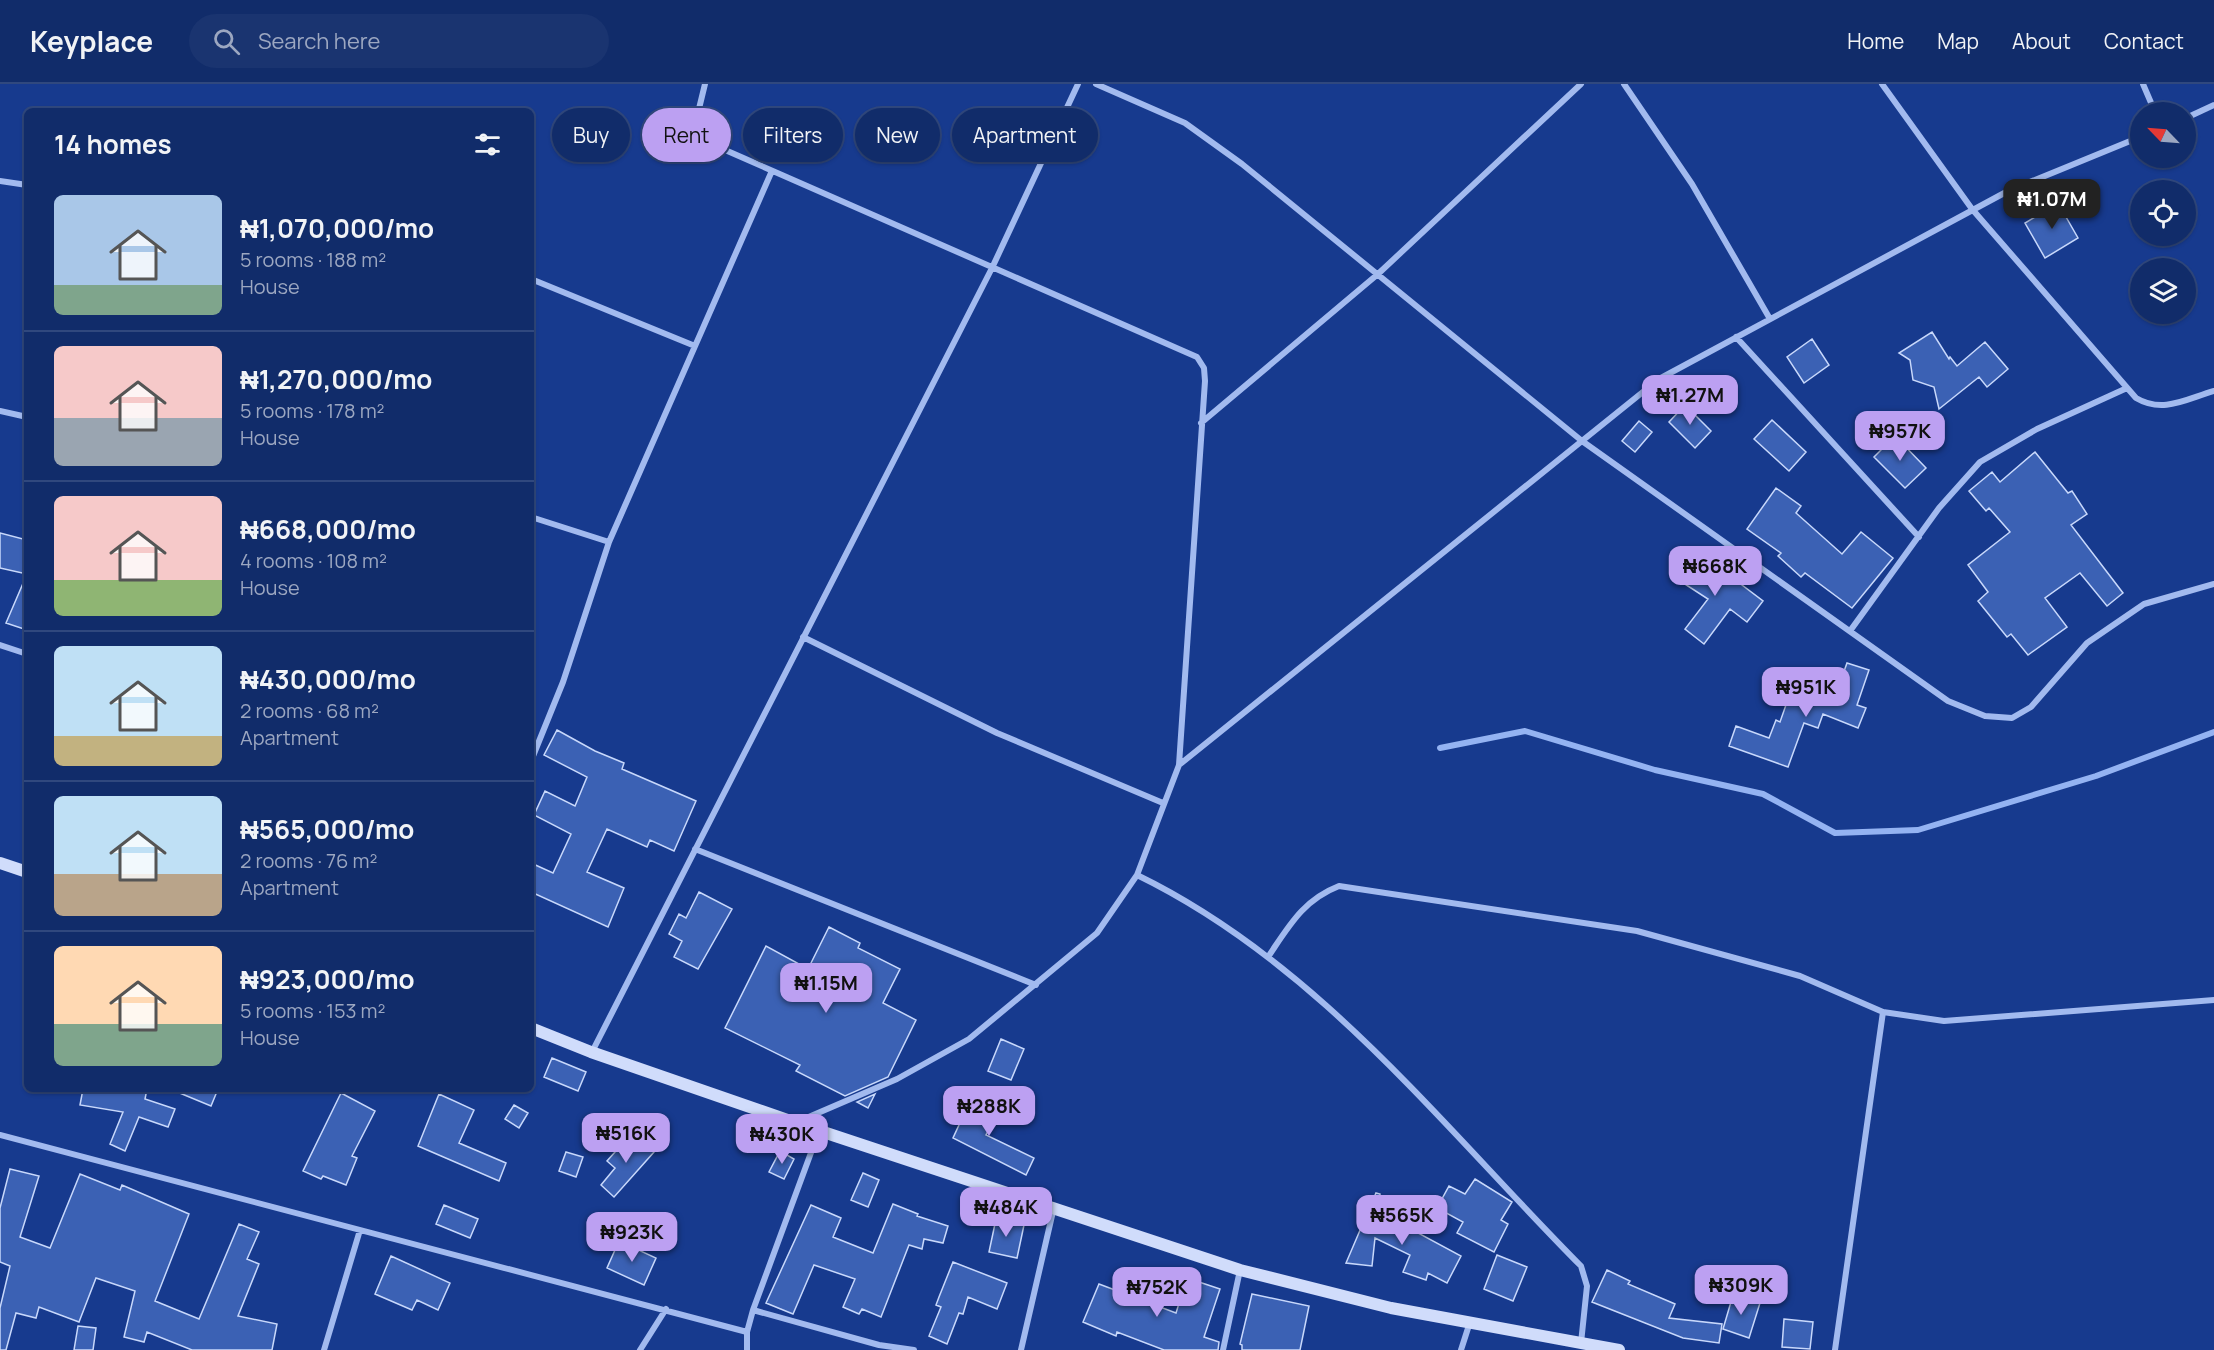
<!DOCTYPE html>
<html lang="en">
<head>
<meta charset="utf-8">
<style>
	:root { --surface:#112c6a; --page:#1a3470; --text:#f1f3f6; --muted:#9ca7c1; --line:#30487e; --accent:#bca0f2 }
	body { margin:0; font-family:Manrope,sans-serif; background:var(--page); color:var(--text); height:100vh; display:flex; flex-direction:column; font-size:22px; white-space:nowrap }
	* { box-sizing:border-box; margin:0 }
	p { font-size:20px; color:var(--muted) }
	.icon { flex:none; width:33px; height:33px; fill:none; stroke:currentColor; stroke-width:2; stroke-linecap:round; stroke-linejoin:round }
	.map { position:relative; flex:1; overflow:hidden }
	.details { position:absolute; left:24px; top:24px; width:510px; height:984px; display:flex; flex-direction:column; background:var(--surface); border-radius:9px; box-shadow:0 2px 4px #0004,0 0 0 2px var(--line) }
	.details>* { flex:none }
	.banner { position:absolute; left:552px; top:24px; width:570px; height:54px; display:flex; gap:12px }
	.needle { width:39px; rotate:295deg }
	.controls { position:absolute; left:2130px; top:18px; display:grid; gap:12px }
	.controls a { display:grid; place-items:center; width:66px; height:66px; border-radius:50%; background:var(--surface); box-shadow:0 2px 4px #0004,0 0 0 2px var(--line); font-size:30px }
	.price { position:absolute; translate:-50% -51px; padding:0 14px; border-radius:12px; background:var(--accent); color:#111; font-size:20px; line-height:39px; filter:drop-shadow(0 2px 3px #0008) }
	.price::after { content:''; position:absolute; left:50%; top:36px; width:18px; height:14px; margin-left:-9px; background:inherit; clip-path:polygon(0 0,100% 0,50% 100%) }
	.price.current { background:#222; color:#fff }
	ul { padding:0; list-style:none }
	li { display:flex; align-items:center; gap:18px; height:150px; padding:0 30px }
	li+li { border-top:2px solid var(--line) }
	li span { display:grid; place-items:center; flex:none; width:168px; height:120px; border-radius:9px; color:#555 }
	li>.icon { margin-inline-start:auto }
	span .icon { width:72px; height:72px; fill:#fffc; stroke-width:1 }
	li b { font-size:26px }
	h2 { display:flex; justify-content:space-between; align-items:center; height:72px; padding:0 30px; font-size:26px }
	.chip { padding:0 21px; border-radius:27px; background:var(--surface); box-shadow:0 2px 4px #0004,0 0 0 2px var(--line); font-size:21px; line-height:54px }
	.chip.current { background:var(--accent); color:#111 }
	header { display:flex; align-items:center; gap:36px; box-sizing:border-box; height:84px; padding:0 30px; background:var(--surface); border-bottom:2px solid var(--line) }
	header strong { font-size:28px }
	nav { display:flex; gap:33px; margin-inline-start:auto; font-size:21px }
	.search { width:420px; height:54px; background:var(--page); display:flex; align-items:center; gap:15px; box-sizing:border-box; padding:0 21px; border-radius:33px; color:var(--muted); font-size:22px }
	.map>svg:first-child { display:block }
	.lines { fill:none; stroke-linecap:round; stroke-linejoin:round }
	.stream { stroke:#94b3f2; stroke-width:6 }
	.building { fill:#3b61b4; stroke:#c8d8fb; stroke-width:1.5 }
	.street { stroke:#a2baef; stroke-width:6 }
	.secondary { stroke:#d0dcfb; stroke-width:12 }
</style>
</head>
<body>
<header>
<strong>Keyplace</strong>
<div class="search"><svg class="icon" aria-label="search" viewBox="0 0 24 24"><circle cx="10" cy="10" r="6"/><path d="M15 15l6 6"/></svg>Search here</div>
<nav><a>Home</a><a>Map</a><a>About</a><a>Contact</a></nav>
</header>
<div class="map">
<svg width="2214" height="1266" viewBox="0 0 2214 1266">
	<rect width="100%" height="100%" fill="#173a8e"/>
	<g class="lines">
		<path class="stream" d="M1440,664l85,-17 130,39 108,24 72,39 83,-3 178,-54 118,-44"/>
	</g>
	<path class="building" d="M2058,119l20,35 -33,20 -20,-35z
		M1932,248l17,27 1,-2 7,9 28,-24 23,27 -21,18 -8,-10 -40,32 -5,-22 -21,-7 -3,-20 -11,-7z
		M1812,255l17,26 -25,18 -17,-26z
		M1685,321l26,26 -16,17 -26,-26z
		M1772,336l34,32 -17,19 -35,-32z
		M1639,337l13,11 -17,20 -13,-11z
		M1895,352l31,32 -21,20 -31,-31z
		M2035,368l33,41 4,-2 15,23 -16,11 52,68 -16,13 -27,-33 -35,25 22,29 -39,28 -17,-21 -4,3 -29,-36 10,-9 -20,-27 42,-33 -21,-24 -3,3 -17,-20 23,-19 8,10z
		M1776,404l25,18 -5,7 46,41 19,-22 32,26 -41,50 -47,-35 -4,4 -23,-21 3,-3 -34,-24z
		M0,449l27,7v90l-21,-7 21,-49 -27,-6z
		M1689,470l38,25 3,-3 33,25 -16,21 -17,-13 -26,35 -19,-15 23,-30 -34,-22z
		M1847,579l22,7 -12,35 9,3 -8,20 -35,-14 -5,14 -14,-5 -16,44 -59,-21 7,-20 33,12 7,-18 4,2 13,-37 41,14z
		M557,646l38,21 29,12 -2,6 74,32 -22,50 -24,-11 -3,7 -40,-18 -20,43 37,16 -16,39 -77,-35v-29l22,10 18,-39 -37,-19 11,-24 30,15 12,-29 -43,-22z
		M699,808l33,17 -34,60 -24,-12 8,-16 -13,-7 10,-20 7,4z
		M829,843l31,16 -2,5 42,21 -17,34 33,17 -28,57 -43,19 -49,-25 4,-6 -75,-37 41,-82 42,23z
		M1001,955l23,10 -13,31 -23,-9z
		M552,974l34,14 -8,19 -34,-14z
		M83,1005h64l-2,10 30,10 -7,18 -29,-10 -14,34 -15,-7 13,-32 -43,-7z
		M170,1005h48l-7,17z
		M341,1009l34,18 -23,45 5,2 -11,27 -23,-9 -2,3 -18,-8z
		M439,1010l35,16 -15,33 47,20 -7,18 -81,-35z
		M875,1010l-7,14 -11,-6z
		M972,1013l27,12 -13,26 48,23 -8,17 -73,-37z
		M514,1021l14,8 -9,15 -14,-9z
		M632,1049l22,19 -40,45 -13,-12 14,-17 -8,-7z
		M780,1067l14,8 -10,20 -15,-7z
		M566,1068l17,5 -7,20 -17,-6z
		M10,1085l29,7 -19,61 30,11 30,-74 40,16 2,-5 67,29 -34,87 44,18 40,-95 20,8 -12,27 12,5 -21,52 39,8 -5,26h-80l-45,-18 -3,10 -20,-5 11,-46 -39,-13 -17,44 -40,-15 -3,11 -20,-5 -10,37h-6v-42l10,-42 -10,-4v-54z
		M863,1089l16,7 -11,27 -17,-7z
		M1475,1095l37,23 -11,18 7,4 -14,28 -37,-19 6,-11 -26,-14 12,-22 16,8z
		M1376,1109l4,1 -2,15 15,8 -1,2 69,37 -14,27 -19,-10 -2,7 -23,-8 7,-17 -35,-17 -3,28 -26,-3z
		M893,1120l25,10 -1,2 31,10 -5,17 -19,-4 -2,10 -13,-4 -28,72 -19,-8 -3,5 -16,-7 12,-28 -41,-14 -21,49 -27,-11 45,-98 30,13 -8,19 40,16z
		M444,1121l34,14 -8,19 -34,-14z
		M996,1135l28,6 -7,33 -28,-6z
		M619,1157l37,17 -12,27 -37,-17z
		M1497,1171l30,12 -14,34 -29,-12z
		M391,1172l59,27 -12,27 -21,-10 -5,10 -37,-16z
		M953,1178l54,21 -10,26 -29,-12 -5,17 -4,-1 -12,31 -18,-8 12,-29 -5,-2 3,-8z
		M1607,1186l23,11 -2,3 47,20 -6,14 53,6 -3,19 -36,-5 -91,-36z
		M1187,1194l33,11 -16,48 15,5 -1,8h-54l-47,-18 -1,4 -33,-14 16,-38 77,29z
		M1252,1210l57,12 -9,44h-58v-5l-2,-1z
		M1733,1211l27,8 -11,35 -26,-9z
		M1784,1235l29,3 -3,27 -28,-2z
		M78,1242l18,2 -3,22h-19z"/>
	<g class="lines">
		<path class="street" d="M705,0l-9,37 4,18 497,218 7,11 1,13 -26,384 -42,110 -40,58 -128,106 -72,40 -100,43
			M1096,0l89,39 57,41 340,277 366,260 37,15 27,2 19,-11 56,-64 57,-39 70,-20
			M1624,0l68,100 78,135
			M1882,0l90,125 164,189c27,16 50,1 78,-7
			M2143,0l12,28
			M2186,34l28,-13
			M0,97l27,4
			M531,195l164,67
			M1736,253l183,200
			M0,327l27,6
			M1201,339l177,-149 203,-190
			M531,433l78,25
			M1850,547l89,-123 41,-46 57,-33 90,-41
			M803,553l194,96 166,70
			M0,561l27,9
			M531,677l32,-79 46,-140 162,-369
			M1179,681l480,-386 349,-188 132,-54
			M695,765l341,136
			M1137,791c181,88 305,251 444,391l6,20 -6,57
			M1268,873c21,-31 35,-57 71,-71l298,45 163,45 83,36 61,9 270,-21
			M592,968l400,-784 86,-184
			M0,1051l747,197
			M753,1226l126,35 35,5
			M324,1266l36,-120
			M640,1266l26,-41
			M747,1266v-18l6,-22 66,-179
			M1021,1266l33,-143
			M1223,1266l17,-80
			M1461,1266l9,-28
			M1835,1266l48,-338"/>
		<path class="secondary" d="M0,779l27,9
			M531,944l60,24 205,71 444,147 151,38 228,42"/>
	</g>
</svg>
<div class="controls">
<a><svg class="needle" viewBox="-14 -14 28 28"><path d="M0-13l5 13h-10z" fill="#e53935"/><path d="M0 13l5-13h-10z" fill="#9ca7c1"/></svg></a>
<a><svg class="icon" aria-label="locate" viewBox="0 0 24 24"><circle cx="12" cy="12" r="6"/><path d="M12 2v4M12 18v4M2 12h4M18 12h4"/></svg></a>
<a><svg class="icon" aria-label="layers" viewBox="0 0 24 24"><path d="M12 4l9 5-9 5-9-5zM3 14l9 5 9-5"/></svg></a>
</div>
<b class="price current" style="left:2052px;top:146px">₦1.07M</b>
<b class="price" style="left:1690px;top:342px">₦1.27M</b>
<b class="price" style="left:1900px;top:378px">₦957K</b>
<b class="price" style="left:1715px;top:513px">₦668K</b>
<b class="price" style="left:1806px;top:634px">₦951K</b>
<b class="price" style="left:826px;top:930px">₦1.15M</b>
<b class="price" style="left:989px;top:1053px">₦288K</b>
<b class="price" style="left:626px;top:1080px">₦516K</b>
<b class="price" style="left:782px;top:1081px">₦430K</b>
<b class="price" style="left:1006px;top:1154px">₦484K</b>
<b class="price" style="left:1402px;top:1162px">₦565K</b>
<b class="price" style="left:632px;top:1179px">₦923K</b>
<b class="price" style="left:1741px;top:1232px">₦309K</b>
<b class="price" style="left:1157px;top:1234px">₦752K</b>
<div class="banner">
<a class="chip">Buy</a>
<a class="chip current">Rent</a>
<a class="chip">Filters</a>
<a class="chip">New</a>
<a class="chip">Apartment</a>
</div>
<section class="details">
<h2>14 homes<svg class="icon" aria-label="filters" viewBox="0 0 24 24"><path d="M4 7h16M4 17h16"/><circle cx="9" cy="7" r="2"/><circle cx="15" cy="17" r="2"/></svg></h2>
<ul>
<li><span style="background:linear-gradient(#a9c7e8 75%,#7fa58c 0)"><svg class="icon" aria-label="home" viewBox="0 0 24 24"><path d="M3 11l9-7 9 7M6 9v11h12V9"/></svg></span><div><b>₦1,070,000/mo</b><p>5 rooms · 188 m²</p><p>House</p></div></li>
<li><span style="background:linear-gradient(#f6c9c9 60%,#9aa5b1 0)"><svg class="icon" aria-label="home" viewBox="0 0 24 24"><path d="M3 11l9-7 9 7M6 9v11h12V9"/></svg></span><div><b>₦1,270,000/mo</b><p>5 rooms · 178 m²</p><p>House</p></div></li>
<li><span style="background:linear-gradient(#f6c9c9 70%,#8fb573 0)"><svg class="icon" aria-label="home" viewBox="0 0 24 24"><path d="M3 11l9-7 9 7M6 9v11h12V9"/></svg></span><div><b>₦668,000/mo</b><p>4 rooms · 108 m²</p><p>House</p></div></li>
<li><span style="background:linear-gradient(#bfe0f5 75%,#c2b280 0)"><svg class="icon" aria-label="home" viewBox="0 0 24 24"><path d="M3 11l9-7 9 7M6 9v11h12V9"/></svg></span><div><b>₦430,000/mo</b><p>2 rooms · 68 m²</p><p>Apartment</p></div></li>
<li><span style="background:linear-gradient(#bfe0f5 65%,#b9a48a 0)"><svg class="icon" aria-label="home" viewBox="0 0 24 24"><path d="M3 11l9-7 9 7M6 9v11h12V9"/></svg></span><div><b>₦565,000/mo</b><p>2 rooms · 76 m²</p><p>Apartment</p></div></li>
<li><span style="background:linear-gradient(#ffd9b3 65%,#7fa58c 0)"><svg class="icon" aria-label="home" viewBox="0 0 24 24"><path d="M3 11l9-7 9 7M6 9v11h12V9"/></svg></span><div><b>₦923,000/mo</b><p>5 rooms · 153 m²</p><p>House</p></div></li>
</ul>
</section>
</div>
</body>
</html>
